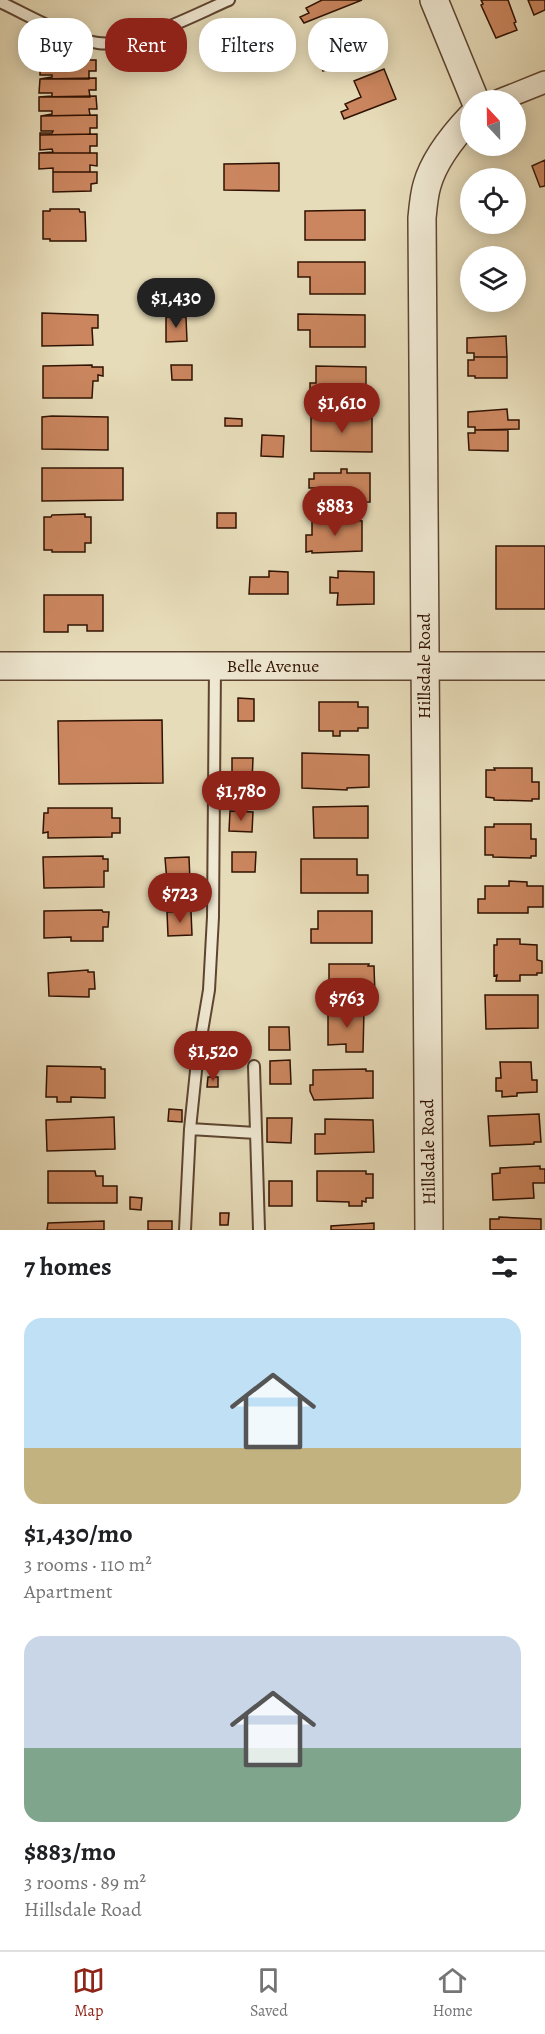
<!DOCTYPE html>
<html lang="en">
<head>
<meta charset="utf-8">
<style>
	:root { --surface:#fff; --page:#f2f2f2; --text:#202124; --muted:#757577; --line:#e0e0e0; --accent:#8f2418 }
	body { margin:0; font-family:Alegreya,serif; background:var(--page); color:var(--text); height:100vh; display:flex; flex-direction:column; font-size:22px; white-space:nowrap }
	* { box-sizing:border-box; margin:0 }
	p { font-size:20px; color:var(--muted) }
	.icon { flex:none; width:33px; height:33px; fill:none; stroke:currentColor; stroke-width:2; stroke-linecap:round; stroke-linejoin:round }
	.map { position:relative; height:1230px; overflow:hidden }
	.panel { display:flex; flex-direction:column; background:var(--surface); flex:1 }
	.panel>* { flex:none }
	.hud { position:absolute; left:18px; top:18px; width:510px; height:54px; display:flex; gap:12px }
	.needle { width:39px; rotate:338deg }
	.tools { position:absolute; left:460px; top:90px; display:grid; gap:12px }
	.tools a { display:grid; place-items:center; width:66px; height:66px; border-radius:50%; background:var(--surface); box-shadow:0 3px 15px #0003; font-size:30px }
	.price { position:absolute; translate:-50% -51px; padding:0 14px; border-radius:21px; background:var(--accent); color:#fff; font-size:20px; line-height:39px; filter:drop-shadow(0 2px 3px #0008) }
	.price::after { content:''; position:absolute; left:50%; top:36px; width:18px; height:14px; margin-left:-9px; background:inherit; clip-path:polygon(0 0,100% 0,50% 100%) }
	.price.current { background:#222; color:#fff }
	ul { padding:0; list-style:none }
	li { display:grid; align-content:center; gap:12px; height:318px; padding:0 24px }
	li span { display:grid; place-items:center; height:186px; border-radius:18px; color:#555 }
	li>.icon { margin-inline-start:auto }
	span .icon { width:108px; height:108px; fill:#fffc; stroke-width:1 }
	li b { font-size:26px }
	h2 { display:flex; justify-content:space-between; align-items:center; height:72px; padding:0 24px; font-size:26px }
	.pill { padding:0 21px; border-radius:24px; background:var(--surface); box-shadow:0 3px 15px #0003; font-size:21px; line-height:54px }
	.pill.current { background:var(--accent); color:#fff }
	.tab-bar { display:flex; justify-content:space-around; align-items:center; height:84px; border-top:2px solid var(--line); background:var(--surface); font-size:16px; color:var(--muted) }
	.tab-bar a { display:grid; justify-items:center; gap:3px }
	.tab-bar .current { color:var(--accent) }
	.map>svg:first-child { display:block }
	.building { fill:#cb865f; stroke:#301202; stroke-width:1.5 }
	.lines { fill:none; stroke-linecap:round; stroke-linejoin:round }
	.service-casing { stroke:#5e4430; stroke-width:14 }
	.minor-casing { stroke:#5e4430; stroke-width:24 }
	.tertiary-casing { stroke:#5e4430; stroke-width:30 }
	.service { stroke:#efe8d2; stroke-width:10 }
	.minor { stroke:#efe8d2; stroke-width:21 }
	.tertiary { stroke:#efe8d2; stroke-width:27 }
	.labels { text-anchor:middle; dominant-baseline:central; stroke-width:4.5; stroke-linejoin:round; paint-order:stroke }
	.street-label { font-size:18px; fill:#301202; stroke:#efe8d2 }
</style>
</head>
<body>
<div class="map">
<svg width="545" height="1230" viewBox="0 0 545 1230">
	<rect width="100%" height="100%" fill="#e7dcb9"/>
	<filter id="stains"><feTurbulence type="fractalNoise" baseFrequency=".00333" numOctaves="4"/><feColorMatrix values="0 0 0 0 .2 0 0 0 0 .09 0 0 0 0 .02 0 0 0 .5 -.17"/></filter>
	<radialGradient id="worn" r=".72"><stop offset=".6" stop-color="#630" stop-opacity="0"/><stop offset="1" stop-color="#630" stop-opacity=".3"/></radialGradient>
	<path class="building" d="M322,0h40l-58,23 -4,-6 9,-4 -3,-5z
		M481,0h27l8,22 -2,1 3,7 -21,8 -15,-33 2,-1z
		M528,0h17v10l-11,5z
		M365,21l12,29 -54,21 -3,-7 8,-3 -2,-5 15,-6 -6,-17z
		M40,60h56v11h-7v8h-49l12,-2v-2h-12z
		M384,69l12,30 -52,20 -3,-7 7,-3 -3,-5 16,-7 -7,-16z
		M96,78v12h-7l1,7h-51l13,-1v-3h-13l1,-14z
		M96,96l1,13h-8l1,6 -49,1 11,-2v-3h-13v-14z
		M97,115v13h-7v6l-50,1v-2h12l1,-2h-12v-15z
		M97,134v12h-7v7h-51l14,-1 -1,-3 -12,1v-15z
		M39,153h58v13l-7,-1v7h-37v-4l-14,1z
		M545,160v26l-5,1 -8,-21z
		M279,163v28l-55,-1v-26z
		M53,172h44v11l-6,1v7l-38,1z
		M50,209h29l1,3h5l1,29h-36v-2h-7v-28h7z
		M365,210v30h-60v-29z
		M298,262h67v32h-55v-17h-12z
		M42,313l56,2v13h-6l1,17 -51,1z
		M298,314l67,1v32h-55v-17h-12z
		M166,317h20l1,24 -21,1z
		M506,336l1,21h-33v-4h-7v-15z
		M474,357h33v21h-32v-2h-7v-16h6z
		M92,365v2h11v9l-5,-1v6h-5l-1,17h-49v-32z
		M171,365h21v15h-20z
		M316,366l50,1v32l-56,-1v-15h6z
		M507,409l1,11h11v9l-44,1v-3h-7v-15z
		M52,416l56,1v33l-66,-1v-32z
		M311,417l61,1v34l-61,-1z
		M225,418l17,1v7h-17z
		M475,430h33v21l-39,-1 -1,-17h7z
		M262,435l22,1 -1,21 -22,-1z
		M42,468h81v32l-81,1z
		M341,469h6v4h23v29l-44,1 1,-15h-18v-9h5v-6h27z
		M217,513h19v15h-19z
		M85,514v3h6v26h-6v9h-33v-2h-8v-33h7l1,-2z
		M352,520l10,1v30l-50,2v-2l-6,1v-17h6v-14z
		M496,546h49v63h-49z
		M269,571l19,1v22h-39l1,-17h19z
		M338,571l36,1v32l-37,1 1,-12h-8v-16l8,1z
		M44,595h59v36h-16v-6h-19v7h-24z
		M238,698l16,1v22h-16z
		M319,702h39v5h10v21h-10v3h-18v5h-7v-5h-14z
		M162,720l1,63 -104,1 -1,-63z
		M302,753l67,2v32l-22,1v2l-45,-2z
		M232,758h21l-1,24h-20z
		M494,768h38v14h7v17h-7v2l-38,-1v-2l-8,-1v-27h9z
		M368,806v32h-54l-1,-31z
		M48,808h64v10h8v15h-8v4l-64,1v-6l-5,1 1,-20h4z
		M230,811l23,1 -1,20 -23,-1z
		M494,824h37v15h5v17h-5v2l-38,-1v-2h-8v-28h9z
		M232,852h24l-1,20h-23z
		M103,856v3h5v12h-4v16l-60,1 -1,-31z
		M189,857l1,24 -23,1 -2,-24z
		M301,859h56v16h11v18h-67z
		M509,881l18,1v4h16v21h-15v6h-50v-14h7v-13h24z
		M102,910l1,2h6l-1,15h-5v14h-32v-4l-27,1v-27z
		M191,911l1,24 -24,1 -1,-24z
		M318,911h54v32h-61v-14h7z
		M497,939h23v5l17,1v15l5,1v12h-5v2h-17v6h-24l1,-6 -3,1v-31h3z
		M329,964h40l-1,2h6l1,30 -18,2v-3h-28z
		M88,970v2h6l1,17h-6v8l-40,-1 -1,-23z
		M485,995h53v33l-52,1z
		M364,1010l-1,42h-17v-8l-18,1v-34z
		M269,1027h20l1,23h-21z
		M290,1060l1,24h-21v-23z
		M500,1062h31l1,18h5v12l-20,1v3l-15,1v-6h-6v-13h5z
		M47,1066l54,1v2h4v29l-34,-1v5h-14v-5h-11z
		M366,1069v2h7v27l-59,2 -4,-9v-6h3v-15z
		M208,1077h10v10h-11z
		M169,1109l13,1v12l-14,-1z
		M539,1114l2,28h-7v2l-44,2 -2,-30z
		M114,1117l1,32 -68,2 -1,-31z
		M267,1118h25l-1,25 -24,-1z
		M325,1119l48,1 1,32 -59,2v-20h10z
		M540,1166v3h5v14h-12l1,15 -41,2 -1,-26 8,-1v-5z
		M48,1171h47l1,5h7v10h14v17h-69z
		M317,1171h49v3h7v24h-7v4l-4,-1v5h-13v-4l-32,-1z
		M269,1181h23v25h-23z
		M130,1197l12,1 -1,12 -11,-1z
		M220,1213h9l-1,12h-8z
		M499,1217l42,2v11h-51v-11h9z
		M104,1221v9h-57l1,-7z
		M148,1221h24v9h-24z
		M374,1223v7h-43v-4z"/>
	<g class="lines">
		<g class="service-casing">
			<path id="service" d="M0,2c28,13 69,37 98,41 35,5 98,-29 131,-43
				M254,1066l5,164
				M190,1129l66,4
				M185,1230l5,-101 7,-68 12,-71 4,-73 2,-251"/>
		</g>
		<g class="minor-casing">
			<path id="minor" d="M500,100l45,-18"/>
		</g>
		<g class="tertiary-casing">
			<g id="tertiary">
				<path d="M434,0l41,100"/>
				<path id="s1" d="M0,666h545"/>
				<path d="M429,1230l-7,-1012c1,-11 2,-23 5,-33 7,-25 27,-50 44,-68"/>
			</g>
		</g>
		<use href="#service" class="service"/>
		<use href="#minor" class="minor"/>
		<use href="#tertiary" class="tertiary"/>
	</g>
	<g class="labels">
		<g class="street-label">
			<text stroke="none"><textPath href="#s1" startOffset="273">Belle Avenue</textPath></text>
			<text transform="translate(424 666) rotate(-90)">Hillsdale Road</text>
			<text transform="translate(428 1152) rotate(-91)">Hillsdale Road</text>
		</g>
	</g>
	<rect width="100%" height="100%" filter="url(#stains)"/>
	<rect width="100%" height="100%" fill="url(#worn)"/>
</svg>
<div class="tools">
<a><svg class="needle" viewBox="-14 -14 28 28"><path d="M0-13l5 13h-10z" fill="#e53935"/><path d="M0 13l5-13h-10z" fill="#757577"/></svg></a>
<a><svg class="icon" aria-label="locate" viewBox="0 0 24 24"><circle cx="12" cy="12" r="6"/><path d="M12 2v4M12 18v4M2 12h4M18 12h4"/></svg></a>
<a><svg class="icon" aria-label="layers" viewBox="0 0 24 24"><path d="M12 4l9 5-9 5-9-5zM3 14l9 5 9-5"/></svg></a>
</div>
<b class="price current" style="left:176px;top:329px">$1,430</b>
<b class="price" style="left:342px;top:434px">$1,610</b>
<b class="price" style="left:335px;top:537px">$883</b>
<b class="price" style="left:241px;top:822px">$1,780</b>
<b class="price" style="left:180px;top:924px">$723</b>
<b class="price" style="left:347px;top:1029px">$763</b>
<b class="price" style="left:213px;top:1082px">$1,520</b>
<div class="hud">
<a class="pill">Buy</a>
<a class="pill current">Rent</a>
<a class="pill">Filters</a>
<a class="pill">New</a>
</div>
</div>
<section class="panel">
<h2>7 homes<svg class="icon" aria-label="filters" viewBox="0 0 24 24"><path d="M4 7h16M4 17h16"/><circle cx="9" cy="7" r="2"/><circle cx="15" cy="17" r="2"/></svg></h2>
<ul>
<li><span style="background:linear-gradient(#bfe0f5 70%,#c2b280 0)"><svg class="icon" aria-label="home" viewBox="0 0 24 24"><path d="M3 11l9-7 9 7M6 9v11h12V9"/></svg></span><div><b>$1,430/mo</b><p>3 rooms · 110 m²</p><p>Apartment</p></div></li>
<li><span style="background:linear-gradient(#c9d6e8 60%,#7fa58c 0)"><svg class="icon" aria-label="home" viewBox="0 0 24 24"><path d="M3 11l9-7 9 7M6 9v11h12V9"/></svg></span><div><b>$883/mo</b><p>3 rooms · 89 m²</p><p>Hillsdale Road</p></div></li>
</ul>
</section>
<nav class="tab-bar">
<a class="current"><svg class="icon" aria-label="map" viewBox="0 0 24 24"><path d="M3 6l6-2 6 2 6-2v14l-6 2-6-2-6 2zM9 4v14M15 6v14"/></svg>Map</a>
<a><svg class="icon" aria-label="saved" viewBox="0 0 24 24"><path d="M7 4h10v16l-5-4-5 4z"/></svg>Saved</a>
<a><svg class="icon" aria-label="home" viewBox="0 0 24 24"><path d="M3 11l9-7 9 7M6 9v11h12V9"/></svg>Home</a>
</nav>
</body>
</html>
